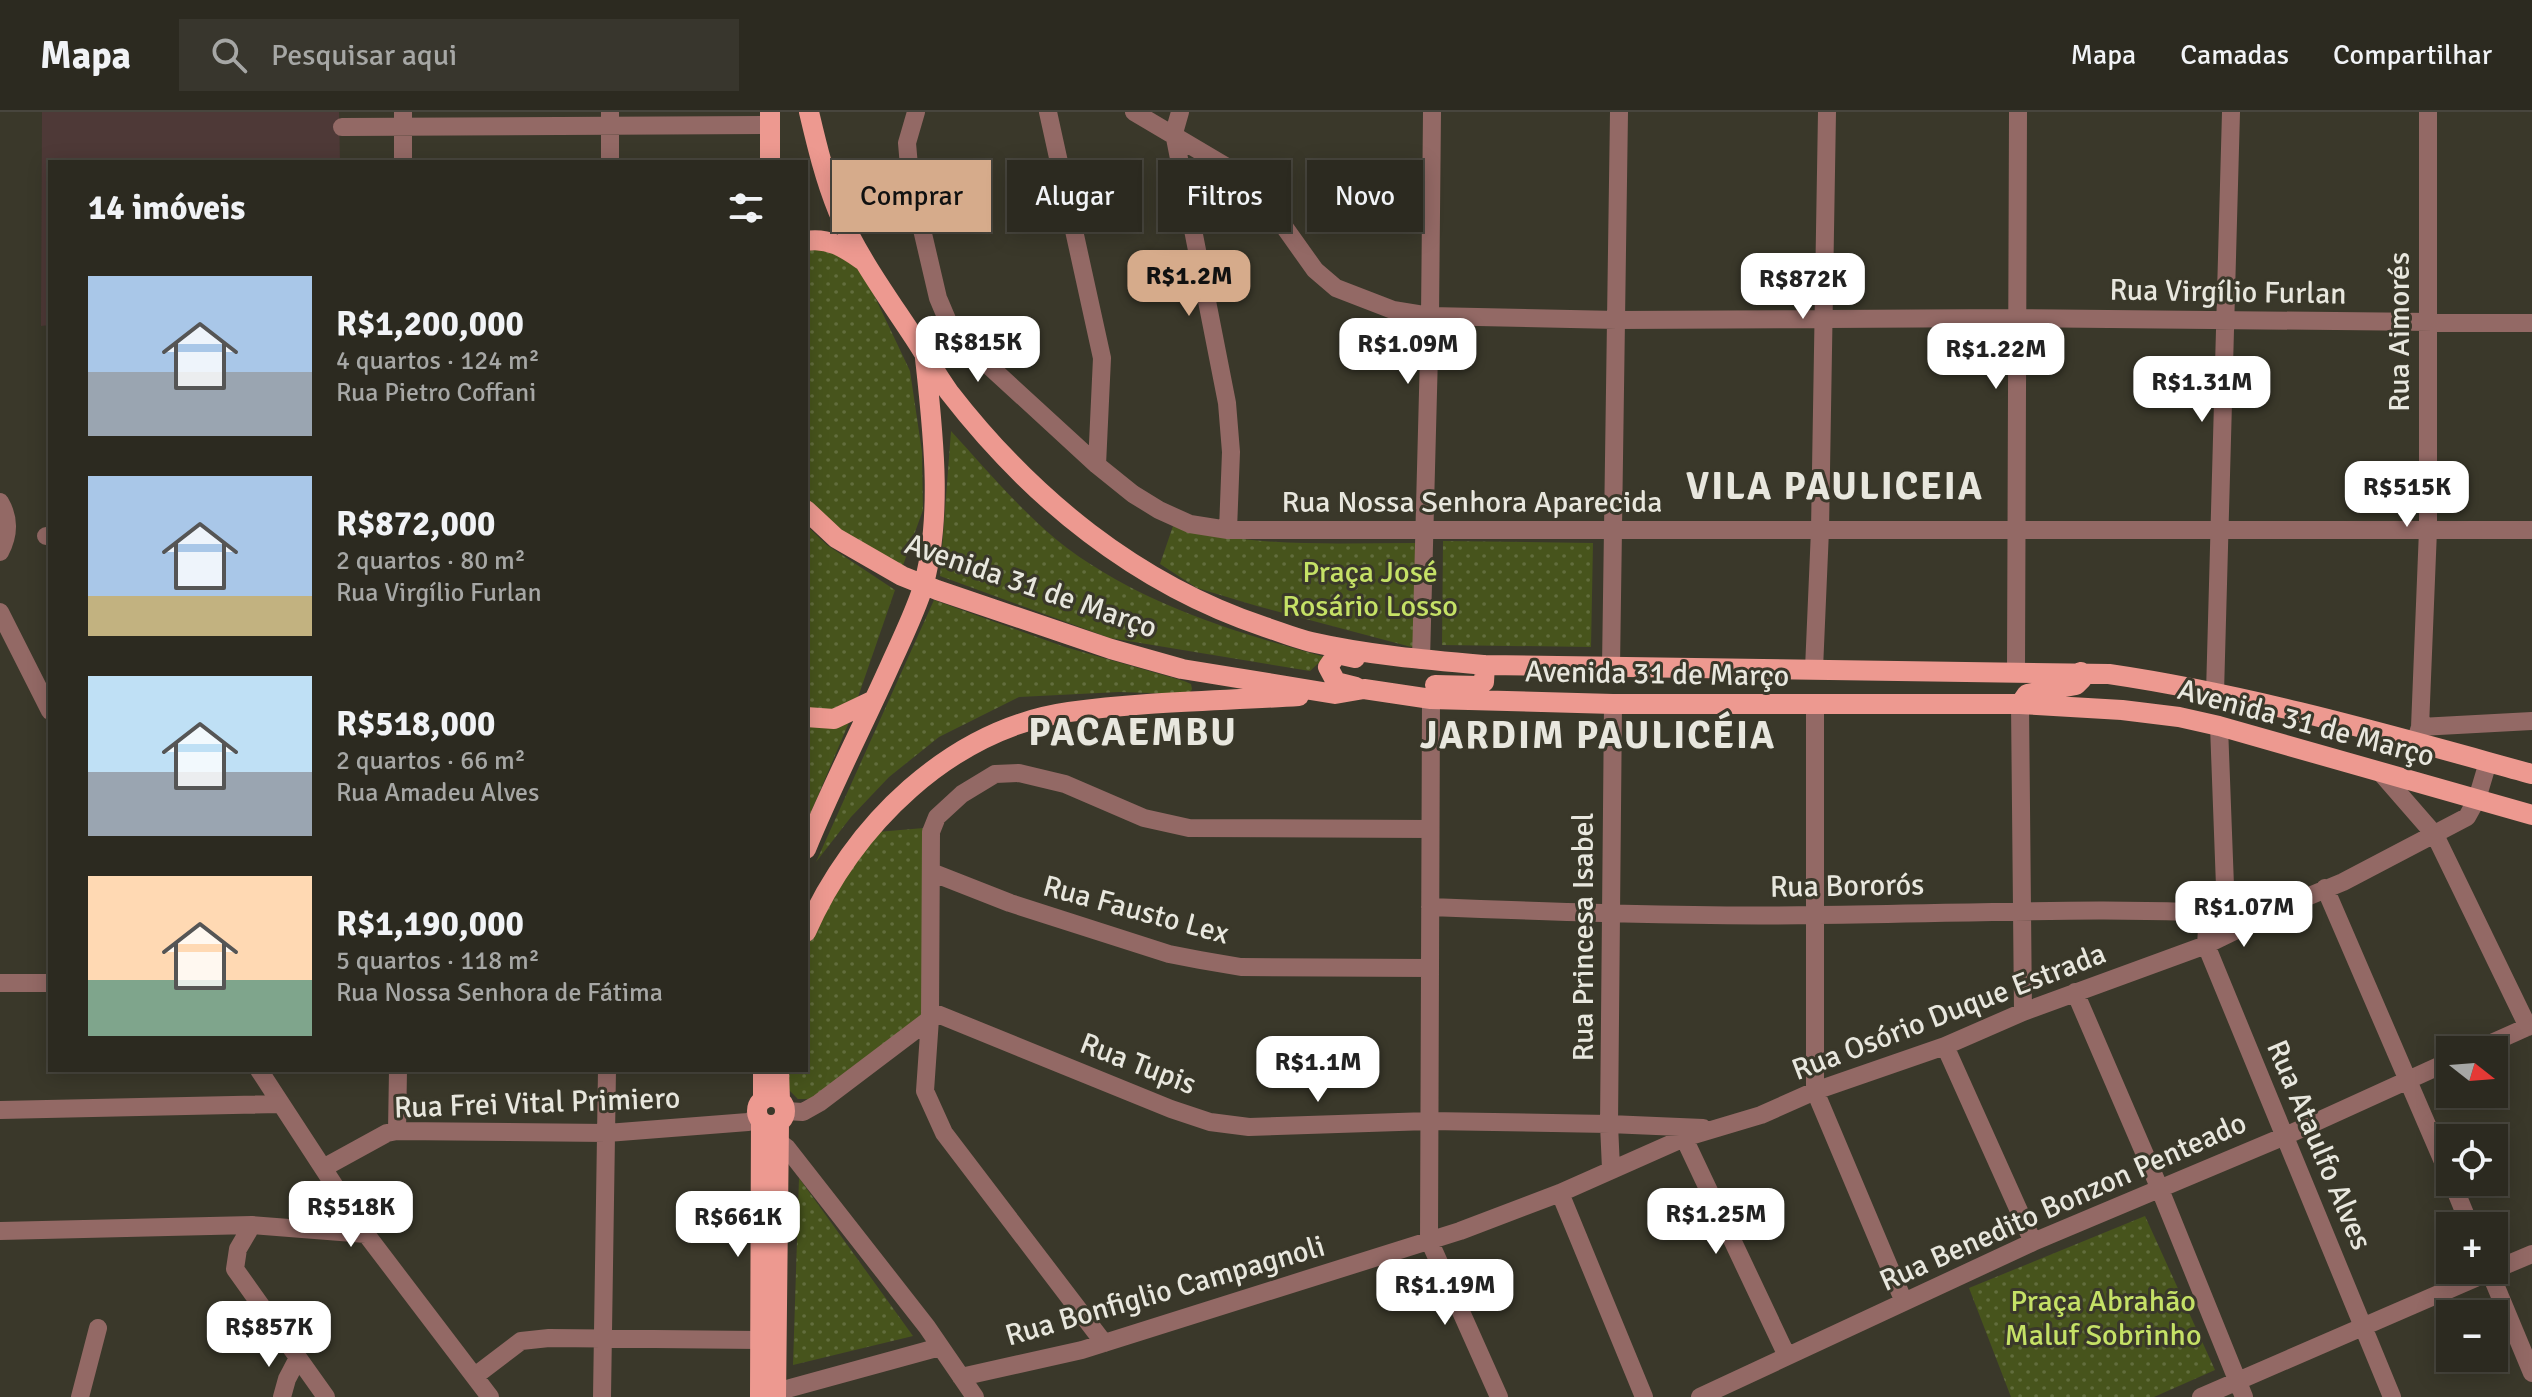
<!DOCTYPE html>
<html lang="pt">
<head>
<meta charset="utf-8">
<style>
	:root { --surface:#2c2a20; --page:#38362d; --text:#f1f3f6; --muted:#a6a7a5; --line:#48463e; --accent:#d6ab8b }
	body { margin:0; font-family:Signika,sans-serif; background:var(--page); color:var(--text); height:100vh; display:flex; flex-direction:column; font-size:30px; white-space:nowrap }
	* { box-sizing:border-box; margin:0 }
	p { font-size:26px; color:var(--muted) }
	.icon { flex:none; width:44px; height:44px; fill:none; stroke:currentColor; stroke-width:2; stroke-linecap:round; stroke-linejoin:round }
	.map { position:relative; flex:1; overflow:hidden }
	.sheet { position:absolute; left:48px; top:48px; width:760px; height:912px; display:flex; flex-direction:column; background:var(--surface); border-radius:0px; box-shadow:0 4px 20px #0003,0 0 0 2px var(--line) }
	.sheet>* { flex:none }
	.top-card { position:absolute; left:832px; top:48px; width:760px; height:72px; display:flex; gap:16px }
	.needle { width:52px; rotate:107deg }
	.fabs { position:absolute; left:2436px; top:924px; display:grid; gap:16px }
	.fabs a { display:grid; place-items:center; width:72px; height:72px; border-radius:0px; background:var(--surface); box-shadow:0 4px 20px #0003,0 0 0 2px var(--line); font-size:40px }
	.price { position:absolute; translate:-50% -68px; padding:0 18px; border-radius:16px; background:#fff; color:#222; font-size:26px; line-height:52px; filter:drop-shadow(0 2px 4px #0008) }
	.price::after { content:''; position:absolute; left:50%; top:48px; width:24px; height:18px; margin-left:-12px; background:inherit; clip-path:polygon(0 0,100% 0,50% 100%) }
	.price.current { background:var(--accent); color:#111 }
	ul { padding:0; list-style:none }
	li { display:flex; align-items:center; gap:24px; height:200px; padding:0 40px }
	li span { display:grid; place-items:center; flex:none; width:224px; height:160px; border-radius:0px; color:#555 }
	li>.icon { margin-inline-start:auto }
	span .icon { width:96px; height:96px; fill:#fffc; stroke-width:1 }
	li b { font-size:34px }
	h2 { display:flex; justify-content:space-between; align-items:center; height:96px; padding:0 40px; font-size:34px }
	.chip { padding:0 28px; border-radius:0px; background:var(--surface); box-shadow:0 4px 20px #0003,0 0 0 2px var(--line); font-size:28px; line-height:72px }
	.chip.current { background:var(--accent); color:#111 }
	header { display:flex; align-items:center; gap:48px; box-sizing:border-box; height:112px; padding:0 40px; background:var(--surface); border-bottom:2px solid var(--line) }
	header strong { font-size:38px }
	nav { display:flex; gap:44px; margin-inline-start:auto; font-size:28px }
	.search { width:560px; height:72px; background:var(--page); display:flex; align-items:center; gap:20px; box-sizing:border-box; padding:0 28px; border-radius:0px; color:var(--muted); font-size:30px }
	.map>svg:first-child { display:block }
	.industrial { fill:#4e3937 }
	.park { fill:url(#park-dots) }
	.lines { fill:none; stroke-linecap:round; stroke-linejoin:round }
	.minor { stroke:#936965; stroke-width:18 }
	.major { stroke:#ed9990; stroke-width:20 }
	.labels { text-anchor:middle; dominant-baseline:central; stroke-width:6; stroke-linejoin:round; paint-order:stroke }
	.street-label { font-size:30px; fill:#e8e7de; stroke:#3a382a }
	.park-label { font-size:30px; fill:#c5e166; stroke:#3a382a }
	.district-label { font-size:38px; font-weight:bold; letter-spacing:2px; fill:#e8e7de; stroke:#3a382a }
</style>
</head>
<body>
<header>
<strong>Mapa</strong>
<div class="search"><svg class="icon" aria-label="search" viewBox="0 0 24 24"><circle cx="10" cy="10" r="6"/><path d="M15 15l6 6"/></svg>Pesquisar aqui</div>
<nav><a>Mapa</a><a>Camadas</a><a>Compartilhar</a></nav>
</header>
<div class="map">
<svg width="2532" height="1285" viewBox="0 0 2532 1285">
	<defs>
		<pattern id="park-dots" width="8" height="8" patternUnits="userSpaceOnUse" patternTransform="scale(2)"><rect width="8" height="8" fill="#47541c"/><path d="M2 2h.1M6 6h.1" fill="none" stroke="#626d3d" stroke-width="1.8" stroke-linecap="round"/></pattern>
	</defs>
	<rect width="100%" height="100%" fill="#3a382a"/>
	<path class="industrial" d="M42,0h297l1,50h-290v163l-9,1z"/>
	<path class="park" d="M817,136l20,2 27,24 46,97 12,81 1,58 -21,58 -69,-43 -27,-26v-247z
		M951,319c35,38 75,86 116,117 77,57 167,84 258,109l-15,14 -200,-33 -170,-62z
		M806,413l21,20 68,45 -37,107 -32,15 -20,-3z
		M1173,414c79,22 161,17 242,17v105l-158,-42 -60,-18 -37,-24z
		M1443,429l150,2 -2,104 -149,-2z
		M934,488l131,47 119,34 7,3 1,5 -2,4 -9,1 -62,-2 -100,5 -80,40 -50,40 -38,40 -35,45z
		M850,608l-44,104v-101z
		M924,716v186l-108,85h-18l-14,-14 1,-15h21v-121l29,-65 42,-52z
		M799,1066l114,158 -120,29z
		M2145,1104l70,154 -61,27h-143l-42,-109z"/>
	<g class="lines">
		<path class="minor" d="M610,0v50
			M916,0l-9,31 3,35 28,120 11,26 26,29 122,112 36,29 26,16 31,14 38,6h1304
			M1048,0l54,246 -5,107
			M1134,0l98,58 31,27 52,73 21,18 57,22 37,6 187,4 400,-2 515,5
			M1180,0l-6,21 53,270 4,49 -3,78
			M342,15l429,-2
			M403,50v-50
			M0,390c10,17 9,33 0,50
			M46,424h4
			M0,500l50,99
			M1421,548l9,-344 2,-204
			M1611,555l8,-555
			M1814,557l6,-139 7,-418
			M2016,559l2,-559
			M2215,581l16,-581
			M1431,587l-2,541 70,157
			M2020,592l3,308
			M1815,594v385l89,211
			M2219,614l7,187
			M2420,615l112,-6
			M2415,630l5,-15 8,-197v-418
			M2381,661l54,62 93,192
			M931,760l79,31 159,51 31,6 41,7 189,1
			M2325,776l125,290
			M1430,795c129,5 259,10 388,8 148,-1 297,-10 443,1
			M2208,801l-2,32 186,452
			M0,871h50
			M2075,880l84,195 85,210
			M930,899l241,98 39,13 39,5 180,-6 180,3 94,4
			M1945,934l88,196
			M2476,938l56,-25
			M259,958l107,164 124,163
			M0,998l281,-6
			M785,999l18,1 16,-9 111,-84
			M397,1019l1,-61
			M1684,1026l103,218
			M779,1030l8,6 140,179 48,70
			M325,1055l62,-34 10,-2 210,2 141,-11 10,-5
			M1611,1057l-2,-45 4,-420
			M2452,1070l18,44
			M1560,1081l84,204
			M252,1113l-14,24 -3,20 91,128
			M0,1119l252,-6 114,9
			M2489,1158l43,103
			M2494,1158l38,-16
			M1104,1231l-160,-210 -19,-42 5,-72 1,-187 6,-15 25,-23 33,-20 24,-1 46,11 79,34 45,10 241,1
			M475,1264l46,-35 28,-3 211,2
			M961,1265l121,-27 378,-119 100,-38 124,-55 77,-23 54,-24 130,-45 78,-34 183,-67 84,-41 53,-22 124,-65 10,-18 11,-37
			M776,1280l164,-45
			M80,1285l18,-69
			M282,1285l5,-18 11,-21
			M602,1285l5,-327
			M1700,1285l333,-155 252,-106 165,-75
			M2201,1285l293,-127"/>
		<path class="major" d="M809,0c8,34 16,67 29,99 19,44 48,84 75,125 12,18 23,38 36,56 82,106 187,192 316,235 15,5 30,11 46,15 57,13 116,18 174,23l624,9c143,21 284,62 423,100
			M770,50v-50
			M806,129c22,-4 39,7 56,19
			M806,398l30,28 66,38 35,14 174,59 71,20 153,25 29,-5 67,10 182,5h407l102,6 57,7 40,9 313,89
			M1355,546l-18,-4 -9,13 8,15 20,5
			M1435,573l43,1 6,-4 1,-17
			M2020,592l7,-10 49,-9 6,-6 -1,-7
			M806,605l28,2 40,-19
			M806,737c26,-64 58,-125 86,-188 10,-22 21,-45 29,-68 23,-71 12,-162 4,-235
			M806,820c46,-106 144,-203 263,-220 76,-11 154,-11 230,-16
			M779,958l1,30
			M757 999a14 14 0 1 1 28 0a14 14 0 1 1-28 0Z
			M763,988v-30
			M760,1285l1,-276
			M776,1285l3,-274"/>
	</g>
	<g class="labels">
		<g class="street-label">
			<text transform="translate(2228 180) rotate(1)">Rua Virgílio Furlan</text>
			<text transform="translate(2399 220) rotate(-90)">Rua Aimorés</text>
			<text x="1472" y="390">Rua Nossa Senhora Aparecida</text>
			<text transform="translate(1031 474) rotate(19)">Avenida 31 de Março</text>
			<text transform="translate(1657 562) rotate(1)">Avenida 31 de Março</text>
			<text transform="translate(2306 611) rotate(15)">Avenida 31 de Março</text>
			<text transform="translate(1847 774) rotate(-1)">Rua Bororós</text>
			<text transform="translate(1136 798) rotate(15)">Rua Fausto Lex</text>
			<text transform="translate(1583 825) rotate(-90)">Rua Princesa Isabel</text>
			<text transform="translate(1949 900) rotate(-21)">Rua Osório Duque Estrada</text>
			<text transform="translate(1138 952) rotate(21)">Rua Tupis</text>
			<text transform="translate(537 991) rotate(-2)">Rua Frei Vital Primiero</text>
			<text transform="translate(2319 1033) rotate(67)">Rua Ataulfo Alves</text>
			<text transform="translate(2063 1090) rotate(-24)">Rua Benedito Bonzon Penteado</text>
			<text transform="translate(1165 1179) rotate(-16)">Rua Bonfiglio Campagnoli</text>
		</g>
		<g class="park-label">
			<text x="1370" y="460">Praça José<tspan x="1370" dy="34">Rosário Losso</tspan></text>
			<text x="2103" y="1189">Praça Abrahão<tspan x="2103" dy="34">Maluf Sobrinho</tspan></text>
		</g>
		<g class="district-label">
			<text x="1835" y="374">VILA PAULICEIA</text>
			<text x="1133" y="620">PACAEMBU</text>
			<text x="1598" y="623">JARDIM PAULICÉIA</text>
		</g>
	</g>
</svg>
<div class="fabs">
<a><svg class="needle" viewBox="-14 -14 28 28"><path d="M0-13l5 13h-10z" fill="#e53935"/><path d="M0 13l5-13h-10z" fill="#a6a7a5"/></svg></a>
<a><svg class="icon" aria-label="locate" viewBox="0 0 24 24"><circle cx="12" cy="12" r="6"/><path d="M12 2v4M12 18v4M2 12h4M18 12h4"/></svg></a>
<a>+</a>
<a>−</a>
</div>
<b class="price current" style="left:1189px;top:206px">R$1.2M</b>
<b class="price" style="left:1803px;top:209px">R$872K</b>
<b class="price" style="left:978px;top:272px">R$815K</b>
<b class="price" style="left:1408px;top:274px">R$1.09M</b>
<b class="price" style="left:1996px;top:279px">R$1.22M</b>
<b class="price" style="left:2202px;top:312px">R$1.31M</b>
<b class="price" style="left:2407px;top:417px">R$515K</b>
<b class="price" style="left:2244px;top:837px">R$1.07M</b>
<b class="price" style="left:1318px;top:992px">R$1.1M</b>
<b class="price" style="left:351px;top:1137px">R$518K</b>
<b class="price" style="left:1716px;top:1144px">R$1.25M</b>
<b class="price" style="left:738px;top:1147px">R$661K</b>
<b class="price" style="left:1445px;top:1215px">R$1.19M</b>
<b class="price" style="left:269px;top:1257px">R$857K</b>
<div class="top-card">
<a class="chip current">Comprar</a>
<a class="chip">Alugar</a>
<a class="chip">Filtros</a>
<a class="chip">Novo</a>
</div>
<section class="sheet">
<h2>14 imóveis<svg class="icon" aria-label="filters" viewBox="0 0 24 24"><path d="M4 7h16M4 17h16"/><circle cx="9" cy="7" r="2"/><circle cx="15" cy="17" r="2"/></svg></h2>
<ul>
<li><span style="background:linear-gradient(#a9c7e8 60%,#9aa5b1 0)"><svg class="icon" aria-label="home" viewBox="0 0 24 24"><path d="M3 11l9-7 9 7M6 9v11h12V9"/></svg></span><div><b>R$1,200,000</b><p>4 quartos · 124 m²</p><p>Rua Pietro Coffani</p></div></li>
<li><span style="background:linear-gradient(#a9c7e8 75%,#c2b280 0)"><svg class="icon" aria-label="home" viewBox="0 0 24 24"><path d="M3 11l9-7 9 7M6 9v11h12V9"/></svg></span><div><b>R$872,000</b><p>2 quartos · 80 m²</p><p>Rua Virgílio Furlan</p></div></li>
<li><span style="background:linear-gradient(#bfe0f5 60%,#9aa5b1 0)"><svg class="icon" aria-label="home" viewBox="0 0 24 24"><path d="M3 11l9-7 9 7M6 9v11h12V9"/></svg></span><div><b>R$518,000</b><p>2 quartos · 66 m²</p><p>Rua Amadeu Alves</p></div></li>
<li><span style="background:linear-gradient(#ffd9b3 65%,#7fa58c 0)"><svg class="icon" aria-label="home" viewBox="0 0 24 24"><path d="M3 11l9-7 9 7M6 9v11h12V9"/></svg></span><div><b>R$1,190,000</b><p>5 quartos · 118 m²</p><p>Rua Nossa Senhora de Fátima</p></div></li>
</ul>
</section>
</div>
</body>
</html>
